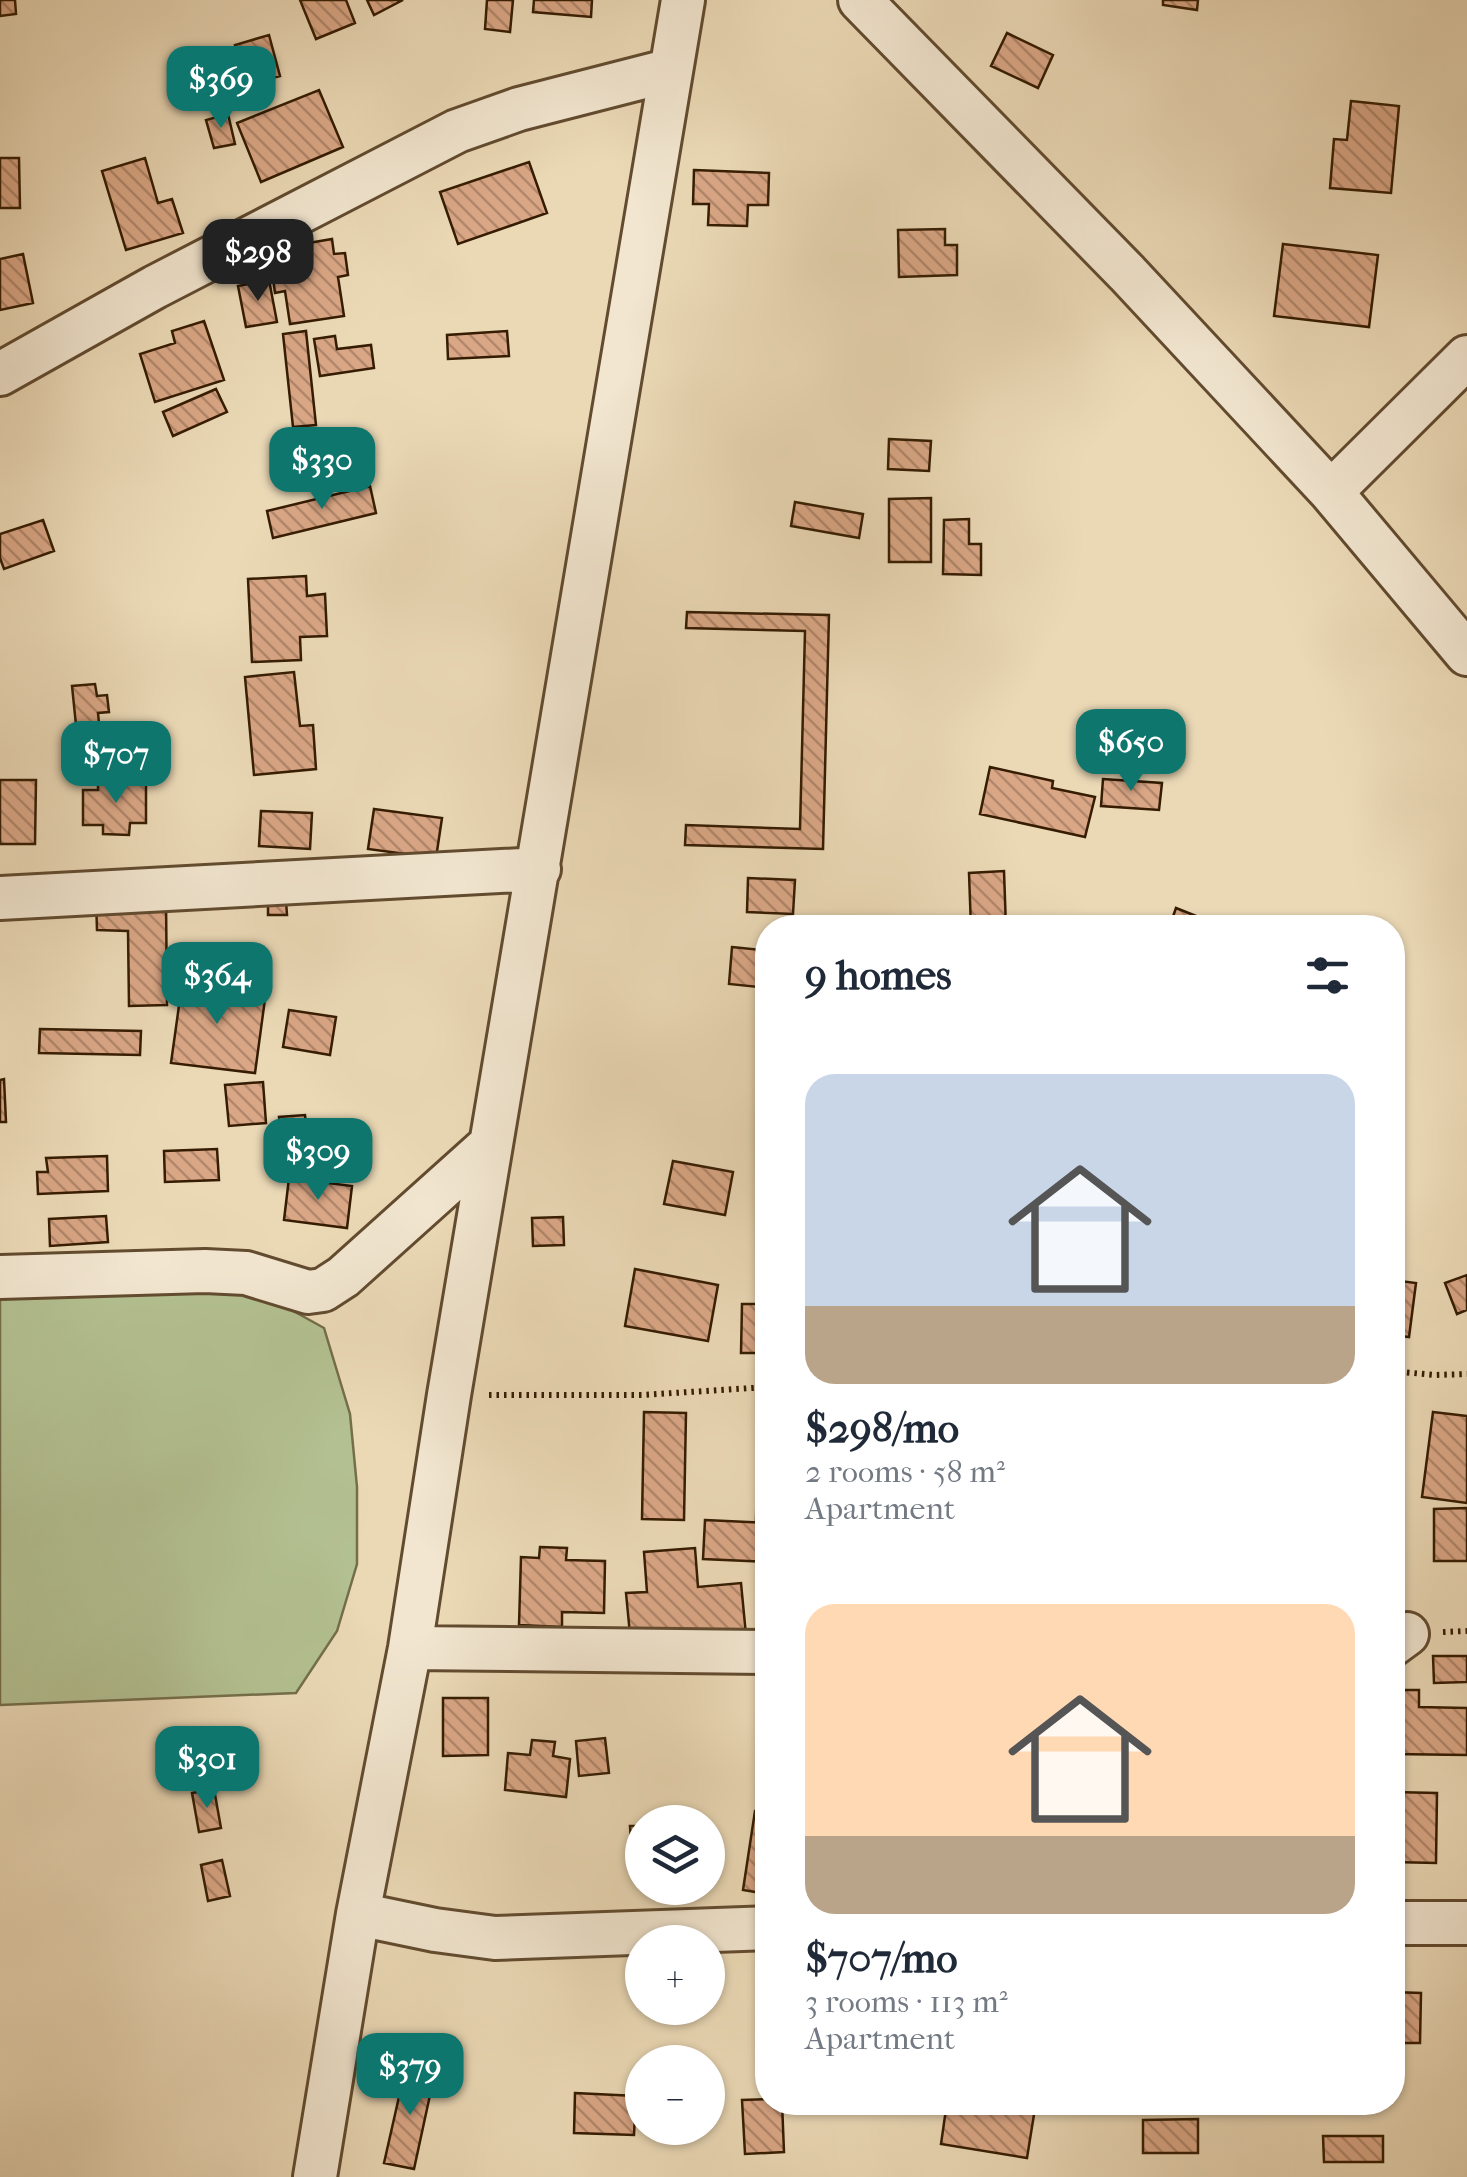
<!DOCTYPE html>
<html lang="en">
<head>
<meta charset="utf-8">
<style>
	:root { --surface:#fff; --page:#f2f2f3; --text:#1f2937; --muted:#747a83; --accent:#0f766e }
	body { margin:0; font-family:"IM FELL French Canon",serif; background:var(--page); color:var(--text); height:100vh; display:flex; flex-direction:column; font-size:38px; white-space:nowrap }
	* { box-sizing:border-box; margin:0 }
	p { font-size:32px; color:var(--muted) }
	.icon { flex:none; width:55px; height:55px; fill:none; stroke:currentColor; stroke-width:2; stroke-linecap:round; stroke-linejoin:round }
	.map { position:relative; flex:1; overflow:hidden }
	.drawer { position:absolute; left:755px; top:915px; width:650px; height:1200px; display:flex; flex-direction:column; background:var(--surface); border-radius:40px; box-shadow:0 2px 8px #0004 }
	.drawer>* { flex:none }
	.buttons { position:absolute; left:625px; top:1805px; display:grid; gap:20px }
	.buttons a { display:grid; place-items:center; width:100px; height:100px; border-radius:50%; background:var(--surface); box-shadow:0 2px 8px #0004; font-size:50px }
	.price { position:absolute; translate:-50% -85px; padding:0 22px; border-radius:20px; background:var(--accent); color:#fff; font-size:32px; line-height:65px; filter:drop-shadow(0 2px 5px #0008) }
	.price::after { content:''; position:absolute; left:50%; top:60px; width:30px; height:22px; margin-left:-15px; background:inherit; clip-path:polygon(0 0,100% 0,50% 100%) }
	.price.on { background:#222; color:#fff }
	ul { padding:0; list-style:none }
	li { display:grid; align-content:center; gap:20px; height:530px; padding:0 50px }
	li span { display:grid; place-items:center; height:310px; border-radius:30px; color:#555 }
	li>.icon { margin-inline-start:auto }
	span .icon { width:180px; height:180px; fill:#fffc; stroke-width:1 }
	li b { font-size:42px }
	h2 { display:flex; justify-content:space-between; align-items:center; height:120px; padding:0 50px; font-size:42px }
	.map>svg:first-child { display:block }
	.garden { fill:#b3c091; stroke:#746e4a; stroke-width:2.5 }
	.building { fill:url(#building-back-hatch); stroke:#351c02; stroke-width:2.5 }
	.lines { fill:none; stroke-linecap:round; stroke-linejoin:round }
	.minor-casing { stroke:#624b2f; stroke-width:48 }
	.path { stroke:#351c02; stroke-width:6; stroke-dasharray:2.5 5; stroke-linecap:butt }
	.minor { stroke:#f2e6d0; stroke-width:42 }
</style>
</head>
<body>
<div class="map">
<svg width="1467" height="2177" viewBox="0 0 1467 2177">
	<defs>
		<pattern id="building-back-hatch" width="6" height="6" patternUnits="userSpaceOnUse" patternTransform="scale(2.5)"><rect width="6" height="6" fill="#daa786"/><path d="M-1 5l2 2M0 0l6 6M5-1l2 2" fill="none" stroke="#b2876b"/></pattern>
	</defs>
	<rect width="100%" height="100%" fill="#ebd9b6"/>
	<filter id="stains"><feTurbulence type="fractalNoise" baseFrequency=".002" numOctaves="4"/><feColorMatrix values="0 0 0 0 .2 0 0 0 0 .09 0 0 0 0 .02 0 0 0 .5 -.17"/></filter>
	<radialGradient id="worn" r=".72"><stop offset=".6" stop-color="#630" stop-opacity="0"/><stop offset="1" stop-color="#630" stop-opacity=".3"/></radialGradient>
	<path class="garden" d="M232,1291l45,11 47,26 26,86 7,73v77l-20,67 -41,62 -296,12v-408z"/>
	<path class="building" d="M0,0h15l1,14 -16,2z
		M300,0h46l9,23 -39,16z
		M367,0h36l-29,15z
		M487,0h26l-3,32 -25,-3z
		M534,0h58l-1,17 -58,-5z
		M1163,0h35l-1,10 -34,-5z
		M1007,33l46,22 -15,33 -47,-22z
		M269,35l11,41 -34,8 -11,-39z
		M319,90l24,57 -82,35 -24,-59z
		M1351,101l48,5 -8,87 -61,-5 4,-49 13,1z
		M228,114l7,30 -21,4 -8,-28z
		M0,158h19l1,50h-20z
		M145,158l13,45 14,-4 11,34 -57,17 -24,-79z
		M529,162l18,51 -89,31 -18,-52z
		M694,170l75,3 -1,32h-20l-1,21 -39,-1 1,-21h-16z
		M945,229v16h12v30l-58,2 -1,-47z
		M290,238l1,8 41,-7 2,15 11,-1 3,22 -10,2 6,39 -54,8 -5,-33 -10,2 -4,-30 8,-1 -4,-22z
		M1283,244l95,11 -9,72 -95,-11z
		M23,254l10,49 -33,7v-51z
		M269,280l8,42 -31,5 -8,-41z
		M204,321l20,59 -69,22 -15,-48 35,-11 -3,-12z
		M306,331l10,94 -23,2 -10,-93z
		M507,331l2,25 -61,3 -1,-24z
		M335,336l2,13 34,-4 3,23 -54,8 -6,-37z
		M216,389l11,23 -54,24 -10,-24z
		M889,439l42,2 -2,30 -41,-2z
		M370,486l6,27 -103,25 -6,-27z
		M931,498v64h-42v-63z
		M795,502l68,12 -4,24 -68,-12z
		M969,519v25h12v31l-38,-1 1,-54z
		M43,520l11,31 -50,18 -4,-11v-24z
		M306,576l1,20 18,-2 2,42 -27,1 1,23 -49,2 -4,-83z
		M687,612l142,3 -6,234 -138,-4 1,-20 114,4 5,-198 -119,-3z
		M294,672l6,54 13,-1 3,44 -62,6 -9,-98z
		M95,684l2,12 10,-1 2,17 -11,1 2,20 -23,2 -5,-49z
		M990,767l63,14 -1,7 43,9 -10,40 -105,-23z
		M1103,779l59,4 -3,27 -58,-4z
		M0,780h36l-1,64h-35z
		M98,781h48v42h-16l-1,12 -26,-1v-9h-20v-35h15z
		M374,809l68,9 -6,40 -68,-9z
		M261,811l51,2 -2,36 -51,-3z
		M1004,871l2,57h-35l-2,-55z
		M748,878l47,2 -2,34 -46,-2z
		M166,899l1,106 -38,1 -1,-75 -31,-1 -1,-30z
		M268,901h18l1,14h-19z
		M1176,908l50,20h-57z
		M732,947l30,3 -4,37 -29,-3z
		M183,977l51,6 -1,12 32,4 -10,74 -84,-10z
		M289,1010l47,7 -6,38 -47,-8z
		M40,1029l101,2 -1,24 -101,-2z
		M4,1079l2,43h-6v-42z
		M263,1082l3,41 -37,3 -4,-41z
		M305,1115l3,27 -26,2 -3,-27z
		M217,1149l2,31 -54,2 -1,-31z
		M107,1156l1,35 -70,3 -1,-22h11l-2,-14z
		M673,1161l60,11 -8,43 -61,-11z
		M289,1178l63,8 -5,42 -63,-8z
		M106,1216l2,26 -58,4 -1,-27z
		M563,1217l1,28 -31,1 -1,-28z
		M635,1269l83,16 -10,56 -83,-15z
		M1467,1275v35l-10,4 -12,-31z
		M1392,1280l24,3 -7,54 -17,-2z
		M742,1304h26v49h-27z
		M644,1412l42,1 -2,107 -42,-1z
		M1433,1412l34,4v87l-45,-6z
		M757,1476h11v44h-12z
		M1467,1508v53h-33v-52z
		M705,1520l63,3v39l-65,-3z
		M540,1547l27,1 -1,12 39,1 -1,52 -42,-1v15l-43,-2 2,-68 18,1z
		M695,1548l3,39 43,-4 5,52 -115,10 -5,-52 21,-1 -3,-40z
		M1433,1656h34v26l-33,1z
		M1392,1690h27v17l48,1v47l-75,-1z
		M443,1698h45v57l-45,1z
		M605,1738l4,35 -30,3 -3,-35z
		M532,1740l23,2 -2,14 17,3 -4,38 -61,-7 3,-37 22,2z
		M214,1789l7,39 -22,4 -7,-39z
		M1392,1792l45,1 -1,70 -44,-1z
		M755,1811l13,1v82l-25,-4z
		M630,1826h12v44l-9,1z
		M222,1860l8,36 -22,5 -7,-36z
		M1392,1992l29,1 -1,50h-28z
		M406,2066l29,6 -21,97 -30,-6z
		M575,2093l61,3 -2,39 -60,-2z
		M768,2099v3h14l2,50 -39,2 -3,-54z
		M947,2102h89l-9,56 -86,-14z
		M1198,2119v34h-55v-33z
		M1323,2136h60v26h-59z"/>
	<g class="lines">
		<g class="minor-casing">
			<path id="minor" d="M860,0l267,273 204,219 136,162
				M0,374l155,-87 302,-156 62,-22 152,-39
				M1331,492l136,-135
				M0,898l539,-29
				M0,1277l205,-6 41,2 62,19 15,-2 20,-13 147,-132
				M1392,1645l15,-11
				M410,1648l358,4
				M358,1914l77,16 60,8 273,-10
				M1392,1923h75
				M315,2177l43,-263 52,-266 39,-253 234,-1395"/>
		</g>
		<path class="path" d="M1392,1371l42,4 33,-1
			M489,1395h153l126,-8
			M1443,1632l24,-1"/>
		<use href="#minor" class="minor"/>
	</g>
	<rect width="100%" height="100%" filter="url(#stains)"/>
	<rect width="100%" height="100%" fill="url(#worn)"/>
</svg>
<div class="buttons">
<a><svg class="icon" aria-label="layers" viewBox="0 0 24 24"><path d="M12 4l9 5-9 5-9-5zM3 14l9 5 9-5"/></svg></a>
<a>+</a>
<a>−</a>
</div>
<b class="price" style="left:221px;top:131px">$369</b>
<b class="price on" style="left:258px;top:304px">$298</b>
<b class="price" style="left:322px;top:512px">$330</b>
<b class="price" style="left:1131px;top:794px">$650</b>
<b class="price" style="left:116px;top:806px">$707</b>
<b class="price" style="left:217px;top:1027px">$364</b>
<b class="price" style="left:318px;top:1203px">$309</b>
<b class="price" style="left:207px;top:1811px">$301</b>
<b class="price" style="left:410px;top:2118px">$379</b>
<section class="drawer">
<h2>9 homes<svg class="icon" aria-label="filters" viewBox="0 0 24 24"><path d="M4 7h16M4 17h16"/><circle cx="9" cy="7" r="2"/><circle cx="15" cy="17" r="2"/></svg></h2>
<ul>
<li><span style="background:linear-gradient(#c9d6e8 75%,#b9a48a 0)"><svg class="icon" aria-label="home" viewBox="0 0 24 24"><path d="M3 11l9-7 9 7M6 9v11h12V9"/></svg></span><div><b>$298/mo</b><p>2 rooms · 58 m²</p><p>Apartment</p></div></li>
<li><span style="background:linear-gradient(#ffd9b3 75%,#b9a48a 0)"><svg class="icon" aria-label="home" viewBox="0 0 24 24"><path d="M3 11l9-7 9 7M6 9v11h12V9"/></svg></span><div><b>$707/mo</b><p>3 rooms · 113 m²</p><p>Apartment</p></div></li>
</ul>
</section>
</div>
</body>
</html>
